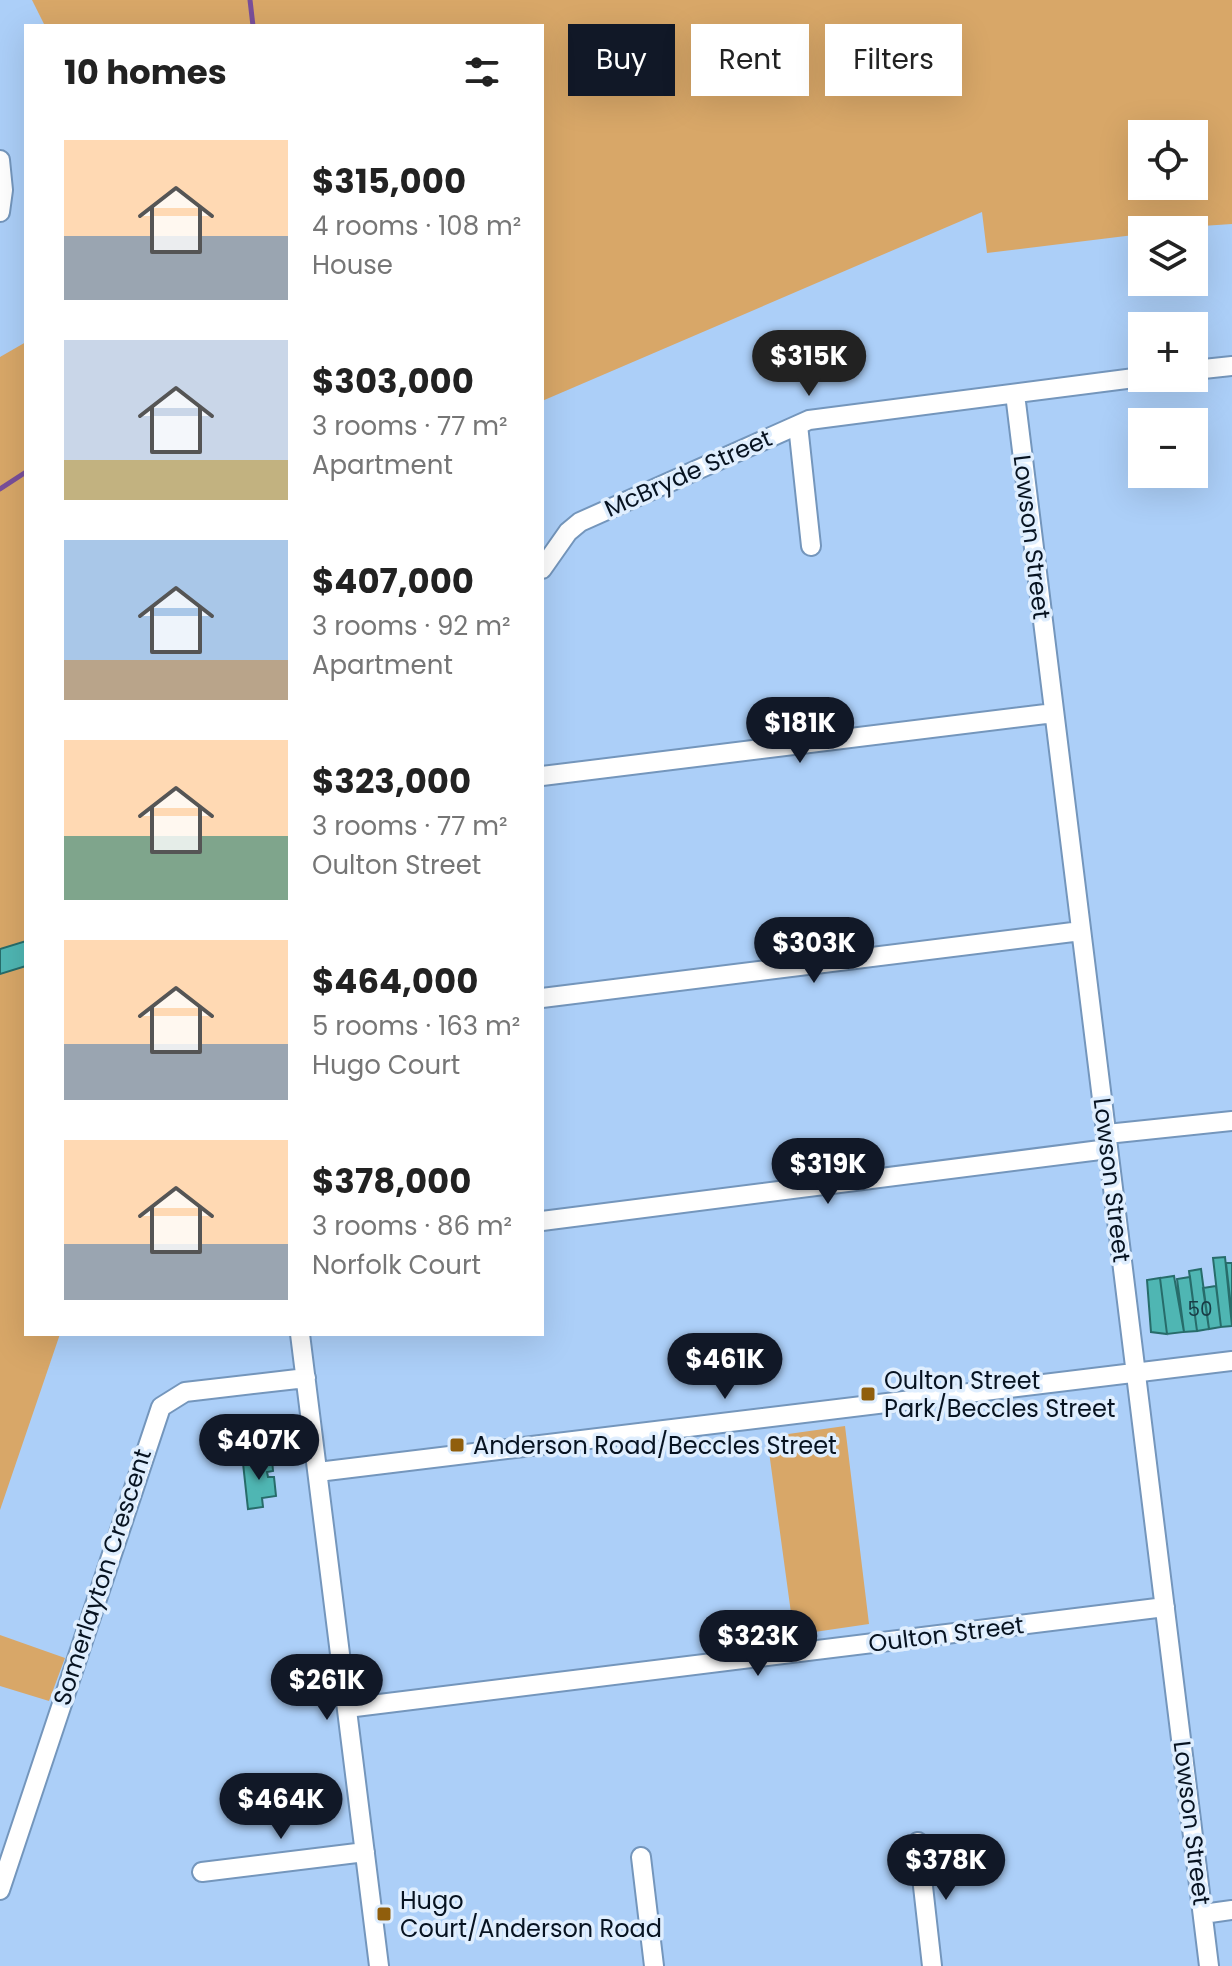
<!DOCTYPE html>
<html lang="en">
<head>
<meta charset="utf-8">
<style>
	:root { --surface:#fff; --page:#f6f6f6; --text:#222; --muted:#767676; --accent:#111827 }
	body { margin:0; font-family:Poppins,sans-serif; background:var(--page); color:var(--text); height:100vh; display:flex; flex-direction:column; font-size:30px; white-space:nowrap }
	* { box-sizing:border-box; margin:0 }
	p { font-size:26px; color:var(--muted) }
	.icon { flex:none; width:44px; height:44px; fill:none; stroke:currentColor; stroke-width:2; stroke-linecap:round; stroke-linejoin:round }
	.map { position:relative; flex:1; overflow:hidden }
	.drawer { position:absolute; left:24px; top:24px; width:520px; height:1312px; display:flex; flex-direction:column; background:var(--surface); border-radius:0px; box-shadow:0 8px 32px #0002 }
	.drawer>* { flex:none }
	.hud { position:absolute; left:568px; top:24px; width:544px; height:72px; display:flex; gap:16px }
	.buttons { position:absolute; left:1128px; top:120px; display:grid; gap:16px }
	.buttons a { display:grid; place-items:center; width:80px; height:80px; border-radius:0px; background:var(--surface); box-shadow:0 8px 32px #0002; font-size:40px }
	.price { position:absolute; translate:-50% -68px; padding:0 18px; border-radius:28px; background:var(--accent); color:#fff; font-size:26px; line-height:52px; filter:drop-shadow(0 2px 4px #0008) }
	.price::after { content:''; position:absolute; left:50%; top:48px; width:24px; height:18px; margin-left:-12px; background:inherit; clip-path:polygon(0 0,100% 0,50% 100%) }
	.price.current { background:#222; color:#fff }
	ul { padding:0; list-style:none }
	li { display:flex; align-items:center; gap:24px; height:200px; padding:0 40px }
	li span { display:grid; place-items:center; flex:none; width:224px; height:160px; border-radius:0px; color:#555 }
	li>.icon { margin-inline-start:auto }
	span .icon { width:96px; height:96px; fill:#fffc; stroke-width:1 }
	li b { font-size:34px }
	h2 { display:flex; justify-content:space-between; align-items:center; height:96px; padding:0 40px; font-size:34px }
	.chip { padding:0 28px; border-radius:0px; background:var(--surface); box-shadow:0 8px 32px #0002; font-size:28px; line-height:72px }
	.chip.current { background:var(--accent); color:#fff }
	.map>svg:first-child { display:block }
	.green { fill:#d8a768; fill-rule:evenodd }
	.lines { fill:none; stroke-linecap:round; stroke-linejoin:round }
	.stream { stroke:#794f9a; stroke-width:5 }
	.building { fill:#4fb6b3; stroke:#276c6a; stroke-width:2 }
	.minor-casing { stroke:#7496bc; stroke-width:22 }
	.minor { stroke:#fff; stroke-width:18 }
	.poi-dot { fill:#905e0c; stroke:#dfeefe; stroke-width:3 }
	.labels { text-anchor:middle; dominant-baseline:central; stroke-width:7; stroke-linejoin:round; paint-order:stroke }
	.number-label { font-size:20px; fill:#193c46 }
	.street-label { font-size:24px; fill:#071321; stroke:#dfeefe }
	.poi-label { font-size:24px; fill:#071321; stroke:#dfeefe; text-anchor:start }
</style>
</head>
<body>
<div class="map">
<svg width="1232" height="1966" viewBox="0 0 1232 1966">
	<rect width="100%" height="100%" fill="#accff8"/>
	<path class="green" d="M32,0h1200v224l-90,6v4l-155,19 -5,-41 -440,189v-375h-497zM1194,134v52h-52v-52z
		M26,342v992h34l-60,176v-1153z
		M845,1426l24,198 -75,11 -27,-198z
		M0,1635l65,23 -16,43 -49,-15z"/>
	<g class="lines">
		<path class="stream" d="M250,0l3,26
			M0,489l26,-17"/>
	</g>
	<path class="building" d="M26,941v25l-26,8v-25z
		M1225,1257l7,69 -11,1 -8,-69z
		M1226,1263h6v53z
		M1201,1269l8,60 -12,2 -8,-60z
		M1174,1276l10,56 -17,2 -7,-56z
		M1190,1277l7,54 -13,1 -7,-53z
		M1160,1278l7,56 -16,-2 -4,-52z
		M1216,1286l5,41 -12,2 -6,-41z
		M272,1459l1,12 -6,1 1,5h6l2,19 -14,2 1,9 -15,2 -5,-46z"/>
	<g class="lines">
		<g class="minor-casing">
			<path id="minor" d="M0,160l3,30 -3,22
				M1194,370l38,-4
				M1015,394l194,1572
				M798,425l13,121
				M542,569l26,-37 12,-10 229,-102 333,-43
				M542,776l512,-63
				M542,998l539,-67
				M1107,1134l125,-13
				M542,1221l566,-72
				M300,1334l79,632
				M318,1472l914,-111
				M347,1708l818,-101
				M918,1842l14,124
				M641,1857l13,109
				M202,1872l163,-20
				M0,1890l161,-483 24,-15 121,-14
				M1203,1914l29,-4"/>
		</g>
		<use href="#minor" class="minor"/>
	</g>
	<g class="poi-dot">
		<rect x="860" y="1386" width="16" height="16" rx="4"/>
		<rect x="449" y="1437" width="16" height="16" rx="4"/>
		<rect x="376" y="1906" width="16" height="16" rx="4"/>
	</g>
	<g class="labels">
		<g class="number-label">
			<text x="1200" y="1309">50</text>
		</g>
		<g class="street-label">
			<text transform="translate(688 473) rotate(-24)">McBryde Street</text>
			<text transform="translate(1032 537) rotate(83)">Lowson Street</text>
			<text transform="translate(1112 1180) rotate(83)">Lowson Street</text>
			<text transform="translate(102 1577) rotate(-72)">Somerlayton Crescent</text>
			<text transform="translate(946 1634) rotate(-7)">Oulton Street</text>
			<text transform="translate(1192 1823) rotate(83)">Lowson Street</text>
		</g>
		<g class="poi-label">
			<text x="884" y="1380">Oulton Street<tspan x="884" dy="28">Park/Beccles Street</tspan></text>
			<text x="473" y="1445">Anderson Road/Beccles Street</text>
			<text x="400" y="1900">Hugo<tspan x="400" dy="28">Court/Anderson Road</tspan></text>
		</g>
	</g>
</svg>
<div class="buttons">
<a><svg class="icon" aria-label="locate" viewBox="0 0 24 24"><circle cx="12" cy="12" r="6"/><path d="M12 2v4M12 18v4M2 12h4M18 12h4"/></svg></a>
<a><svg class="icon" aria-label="layers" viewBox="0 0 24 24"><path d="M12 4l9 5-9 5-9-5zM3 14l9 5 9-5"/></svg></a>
<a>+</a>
<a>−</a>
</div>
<b class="price current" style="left:809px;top:398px">$315K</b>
<b class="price" style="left:800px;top:765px">$181K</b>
<b class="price" style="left:814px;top:985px">$303K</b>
<b class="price" style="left:828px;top:1206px">$319K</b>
<b class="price" style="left:725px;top:1401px">$461K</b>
<b class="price" style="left:259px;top:1482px">$407K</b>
<b class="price" style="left:758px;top:1678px">$323K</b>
<b class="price" style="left:327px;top:1722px">$261K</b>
<b class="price" style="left:281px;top:1841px">$464K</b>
<b class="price" style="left:946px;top:1902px">$378K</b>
<div class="hud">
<a class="chip current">Buy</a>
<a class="chip">Rent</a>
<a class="chip">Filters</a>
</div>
<section class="drawer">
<h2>10 homes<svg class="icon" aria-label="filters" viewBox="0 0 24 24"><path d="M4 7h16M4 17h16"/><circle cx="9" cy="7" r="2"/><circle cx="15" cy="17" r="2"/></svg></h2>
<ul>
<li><span style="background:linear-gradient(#ffd9b3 60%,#9aa5b1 0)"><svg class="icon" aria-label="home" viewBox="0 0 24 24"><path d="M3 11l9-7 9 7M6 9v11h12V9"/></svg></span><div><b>$315,000</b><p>4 rooms · 108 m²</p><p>House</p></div></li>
<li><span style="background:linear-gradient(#c9d6e8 75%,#c2b280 0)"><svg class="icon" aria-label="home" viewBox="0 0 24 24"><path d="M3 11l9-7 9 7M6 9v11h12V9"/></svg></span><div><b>$303,000</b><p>3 rooms · 77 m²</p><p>Apartment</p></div></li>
<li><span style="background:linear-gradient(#a9c7e8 75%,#b9a48a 0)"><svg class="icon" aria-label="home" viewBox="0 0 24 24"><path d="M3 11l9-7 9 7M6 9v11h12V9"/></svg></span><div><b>$407,000</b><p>3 rooms · 92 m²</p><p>Apartment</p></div></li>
<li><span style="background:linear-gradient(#ffd9b3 60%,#7fa58c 0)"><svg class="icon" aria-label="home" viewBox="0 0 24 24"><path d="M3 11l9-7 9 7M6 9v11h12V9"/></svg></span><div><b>$323,000</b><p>3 rooms · 77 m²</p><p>Oulton Street</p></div></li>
<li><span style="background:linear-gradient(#ffd9b3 65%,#9aa5b1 0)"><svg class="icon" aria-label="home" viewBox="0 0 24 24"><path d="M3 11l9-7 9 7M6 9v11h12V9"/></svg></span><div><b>$464,000</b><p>5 rooms · 163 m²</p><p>Hugo Court</p></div></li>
<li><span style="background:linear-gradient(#ffd9b3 65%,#9aa5b1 0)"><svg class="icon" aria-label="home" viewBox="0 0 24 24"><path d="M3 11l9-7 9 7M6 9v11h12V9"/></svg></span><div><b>$378,000</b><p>3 rooms · 86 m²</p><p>Norfolk Court</p></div></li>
</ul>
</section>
</div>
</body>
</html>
